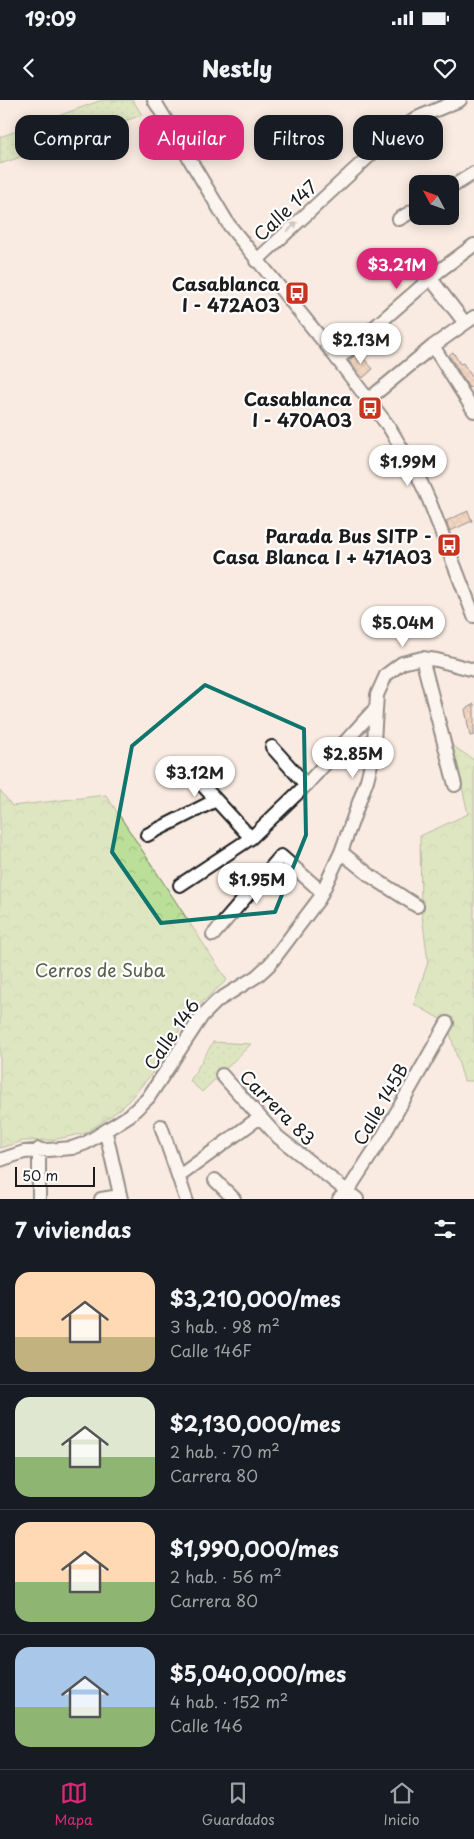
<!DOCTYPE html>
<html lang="es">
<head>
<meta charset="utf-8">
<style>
	:root { --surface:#171b24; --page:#20242c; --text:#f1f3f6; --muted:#9ea1a6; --line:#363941; --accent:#db2777 }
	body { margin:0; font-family:"Playpen Sans",sans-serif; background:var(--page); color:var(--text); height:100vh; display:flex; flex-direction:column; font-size:19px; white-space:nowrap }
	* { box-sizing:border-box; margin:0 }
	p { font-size:16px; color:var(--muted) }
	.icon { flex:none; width:28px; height:28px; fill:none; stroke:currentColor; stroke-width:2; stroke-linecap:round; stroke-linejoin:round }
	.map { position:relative; height:1099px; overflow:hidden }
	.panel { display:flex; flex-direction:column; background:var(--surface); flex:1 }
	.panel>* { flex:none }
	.guide { position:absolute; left:15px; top:15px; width:445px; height:45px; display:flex; gap:10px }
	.needle { width:32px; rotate:311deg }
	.controls { position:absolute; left:409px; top:75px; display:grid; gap:10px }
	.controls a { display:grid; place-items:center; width:50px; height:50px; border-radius:10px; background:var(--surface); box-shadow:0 2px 12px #0003; font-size:25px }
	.scale { position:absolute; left:15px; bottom:12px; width:80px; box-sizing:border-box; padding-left:5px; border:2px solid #1c1c1c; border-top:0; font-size:14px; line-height:18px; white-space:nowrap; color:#1c1c1c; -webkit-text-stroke:4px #fff; paint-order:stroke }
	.price { position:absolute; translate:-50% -42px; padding:0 11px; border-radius:18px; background:#fff; color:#222; font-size:16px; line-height:32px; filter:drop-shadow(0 1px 2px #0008) }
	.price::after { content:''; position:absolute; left:50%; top:30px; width:15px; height:11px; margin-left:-8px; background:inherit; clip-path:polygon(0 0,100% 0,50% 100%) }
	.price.on { background:var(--accent); color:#fff }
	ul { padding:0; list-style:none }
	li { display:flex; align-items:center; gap:15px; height:125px; padding:0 15px }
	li+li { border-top:1px solid var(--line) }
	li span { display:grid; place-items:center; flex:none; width:140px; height:100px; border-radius:15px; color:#555 }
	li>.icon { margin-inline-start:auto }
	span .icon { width:60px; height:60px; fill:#fffc; stroke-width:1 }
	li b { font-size:21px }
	h2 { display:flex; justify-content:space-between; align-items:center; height:60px; padding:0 15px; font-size:21px }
	.chip { padding:0 18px; border-radius:15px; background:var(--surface); box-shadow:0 2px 12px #0003; font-size:18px; line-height:45px }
	.chip.on { background:var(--accent); color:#fff }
	.status { display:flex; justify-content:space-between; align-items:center; height:35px; padding:0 25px; background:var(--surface); direction:ltr }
	.status svg { height:14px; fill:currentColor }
	header { display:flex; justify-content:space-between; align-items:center; height:65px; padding:0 15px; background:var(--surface); font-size:22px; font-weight:800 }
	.tab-bar { display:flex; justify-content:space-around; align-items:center; height:70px; border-top:1px solid var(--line); background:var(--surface); font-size:14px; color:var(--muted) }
	.tab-bar a { display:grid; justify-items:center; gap:2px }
	.tab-bar .on { color:var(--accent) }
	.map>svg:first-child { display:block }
	.forest { fill:url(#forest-crowns); stroke:#6c7e5a }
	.park { fill:url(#park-dots); stroke:#6c7e5a }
	.building { fill:url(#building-cross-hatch); stroke:#1c1c1c }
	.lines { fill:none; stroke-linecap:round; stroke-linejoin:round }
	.minor-casing { stroke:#1c1c1c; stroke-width:16 }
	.minor { stroke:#fff; stroke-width:12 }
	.oneway { fill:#999 }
	.marked { fill:none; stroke:#0f766e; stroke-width:4; stroke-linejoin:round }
	.labels { text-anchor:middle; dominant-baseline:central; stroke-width:4.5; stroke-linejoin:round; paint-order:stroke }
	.street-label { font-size:18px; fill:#1c1c1c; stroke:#fff }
	.poi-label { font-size:18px; font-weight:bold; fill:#1c1c1c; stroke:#fff; text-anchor:end }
	.park-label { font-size:18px; fill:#546048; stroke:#fff }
</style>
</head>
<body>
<div class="status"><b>19:09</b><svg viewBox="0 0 49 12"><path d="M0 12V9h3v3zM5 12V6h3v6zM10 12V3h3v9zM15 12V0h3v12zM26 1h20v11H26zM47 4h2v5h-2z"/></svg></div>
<header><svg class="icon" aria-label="back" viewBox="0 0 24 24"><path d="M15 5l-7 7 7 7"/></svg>Nestly<svg class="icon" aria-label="heart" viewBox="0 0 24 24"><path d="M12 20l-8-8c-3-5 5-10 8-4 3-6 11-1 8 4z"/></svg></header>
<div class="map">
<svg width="474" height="1099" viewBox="0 0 474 1099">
	<defs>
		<pattern id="forest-crowns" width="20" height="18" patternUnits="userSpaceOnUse" patternTransform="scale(1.25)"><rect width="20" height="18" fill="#bbdf99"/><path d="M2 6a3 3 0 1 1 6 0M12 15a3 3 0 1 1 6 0" fill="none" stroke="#a0bf83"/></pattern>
		<pattern id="park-dots" width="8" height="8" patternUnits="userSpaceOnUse" patternTransform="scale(1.25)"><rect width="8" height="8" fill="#bbdf99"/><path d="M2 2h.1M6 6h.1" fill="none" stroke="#a0bf83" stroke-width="1.8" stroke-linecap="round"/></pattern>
		<pattern id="building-cross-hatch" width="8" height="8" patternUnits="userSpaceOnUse" patternTransform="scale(1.25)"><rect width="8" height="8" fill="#eabc9a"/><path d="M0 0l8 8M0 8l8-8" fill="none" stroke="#c8a184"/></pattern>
	</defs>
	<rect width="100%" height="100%" fill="#f9ebe1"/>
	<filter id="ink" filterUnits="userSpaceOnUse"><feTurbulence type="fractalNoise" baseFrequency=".02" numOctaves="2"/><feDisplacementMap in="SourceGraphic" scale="10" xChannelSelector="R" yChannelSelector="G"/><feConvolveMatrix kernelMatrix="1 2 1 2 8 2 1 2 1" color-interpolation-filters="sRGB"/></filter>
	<g filter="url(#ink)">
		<path class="forest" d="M453,646l21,14v321h-10l-17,-58 -33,-19 14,-42 -7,-55 -1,-71 48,-22z
			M0,690l12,16 94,-11 121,185 -35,31 -42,65 -27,31 -37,26 -34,7 -29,1 -23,7z"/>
		<path class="park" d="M102,0h31l9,15 -142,49v-27z
			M213,942l38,2 -49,48 -12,-11z"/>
		<path class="building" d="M421,151l8,10 -11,9 -8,-10z
			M358,252l15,17 -10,9 -14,-17z
			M453,252l7,12 3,-1 11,17v6l-5,2 -20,-33z
			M468,411l4,10 -22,10 -4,-10z
			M474,604v31l-4,1 -5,-27z"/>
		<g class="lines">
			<g class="minor-casing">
				<path id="minor" d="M154,0l75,125 99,122 61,80 29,49 11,24 45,116
					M450,88l24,-15
					M399,119l19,-11
					M256,161l137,-127 26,-17 41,-17
					M431,179l34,44
					M433,246l41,65
					M338,259l101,-88 35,-26
					M369,299l64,-53 41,-29
					M422,558l33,127
					M272,647l34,38
					M194,676l57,62
					M147,735l69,-35
					M341,752l31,25 45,29
					M180,785l71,-47 55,-53 69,-76
					M213,835l68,-79 41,36
					M222,975l56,62 79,62
					M161,1026l25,73
					M106,1033l15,66
					M39,1049v50
					M0,1060l24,-8 48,-4 14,-5 44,-28 18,-17 54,-82 15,-15 40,-25 13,-12 49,-65 22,-47 26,-72 6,-24 4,-61 9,-20 16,-12 20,-5 15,2 37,10
					M178,1077l82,-60
					M215,1080l19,19
					M101,1099l19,-3
					M339,1099l8,-7 35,-54 65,-115"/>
			</g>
			<use href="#minor" class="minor"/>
		</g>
		<defs><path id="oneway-solid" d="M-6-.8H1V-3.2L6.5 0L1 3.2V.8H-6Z" transform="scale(1.25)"/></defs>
		<use class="oneway" href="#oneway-solid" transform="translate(292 127) rotate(-43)"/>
	</g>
	<path d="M0 0H474V1099H0ZM205,585l99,44 2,106 -31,77 -114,11 -49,-71 20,-106z" fill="#f9ebe1" fill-opacity=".55" fill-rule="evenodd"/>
	<path class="marked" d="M205,585l99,44 2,106 -31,77 -114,11 -49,-71 20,-106z"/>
	<defs>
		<g id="bus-square" transform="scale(1.25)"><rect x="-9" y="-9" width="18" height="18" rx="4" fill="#c8321e" stroke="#fff"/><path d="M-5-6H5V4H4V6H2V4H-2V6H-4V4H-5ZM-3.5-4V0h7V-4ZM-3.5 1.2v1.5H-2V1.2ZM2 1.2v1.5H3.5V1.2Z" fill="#fff"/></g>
	</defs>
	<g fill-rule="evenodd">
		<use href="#bus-square" x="297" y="193"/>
		<use href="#bus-square" x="370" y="308"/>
		<use href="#bus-square" x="449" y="445"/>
	</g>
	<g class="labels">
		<g class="street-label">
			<text transform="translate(285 110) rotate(-43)">Calle 147</text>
			<text transform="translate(171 934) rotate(-55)">Calle 146</text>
			<text transform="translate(380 1004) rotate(-60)">Calle 145B</text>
			<text transform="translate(278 1007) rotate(45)">Carrera 83</text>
		</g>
		<g class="poi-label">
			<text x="280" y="183">Casablanca<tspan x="280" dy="21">I - 472A03</tspan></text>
			<text x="352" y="298">Casablanca<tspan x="352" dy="21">I - 470A03</tspan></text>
			<text x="432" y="435">Parada Bus SITP -<tspan x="432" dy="21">Casa Blanca I + 471A03</tspan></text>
		</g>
		<g class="park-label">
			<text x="100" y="869">Cerros de Suba</text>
		</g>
	</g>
</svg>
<div class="controls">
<a><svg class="needle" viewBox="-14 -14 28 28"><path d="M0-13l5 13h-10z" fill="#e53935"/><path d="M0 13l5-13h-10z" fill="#9ea1a6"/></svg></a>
</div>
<div class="scale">50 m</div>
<b class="price on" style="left:397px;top:190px">$3.21M</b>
<b class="price" style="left:361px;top:265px">$2.13M</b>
<b class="price" style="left:408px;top:387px">$1.99M</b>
<b class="price" style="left:403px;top:548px">$5.04M</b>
<b class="price" style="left:353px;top:679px">$2.85M</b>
<b class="price" style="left:195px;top:698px">$3.12M</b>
<b class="price" style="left:257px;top:805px">$1.95M</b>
<div class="guide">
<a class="chip">Comprar</a>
<a class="chip on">Alquilar</a>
<a class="chip">Filtros</a>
<a class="chip">Nuevo</a>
</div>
</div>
<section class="panel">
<h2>7 viviendas<svg class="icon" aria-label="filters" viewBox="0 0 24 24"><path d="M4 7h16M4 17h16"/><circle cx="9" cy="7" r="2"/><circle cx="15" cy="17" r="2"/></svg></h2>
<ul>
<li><span style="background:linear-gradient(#ffd9b3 65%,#c2b280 0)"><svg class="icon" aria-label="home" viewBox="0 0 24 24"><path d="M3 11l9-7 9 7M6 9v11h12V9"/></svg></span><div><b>$3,210,000/mes</b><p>3 hab. · 98 m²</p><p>Calle 146F</p></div></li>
<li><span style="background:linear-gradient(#dfe7d0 60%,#8fb573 0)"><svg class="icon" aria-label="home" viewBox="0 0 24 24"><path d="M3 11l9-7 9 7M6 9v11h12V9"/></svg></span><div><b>$2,130,000/mes</b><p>2 hab. · 70 m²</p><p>Carrera 80</p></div></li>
<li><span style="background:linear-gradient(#ffd9b3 60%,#8fb573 0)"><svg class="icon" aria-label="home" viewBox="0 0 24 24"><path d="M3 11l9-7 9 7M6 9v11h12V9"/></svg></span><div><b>$1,990,000/mes</b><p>2 hab. · 56 m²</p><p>Carrera 80</p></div></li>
<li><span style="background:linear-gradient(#a9c7e8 60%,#8fb573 0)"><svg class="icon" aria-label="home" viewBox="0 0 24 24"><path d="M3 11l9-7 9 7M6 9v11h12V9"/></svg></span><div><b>$5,040,000/mes</b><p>4 hab. · 152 m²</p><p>Calle 146</p></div></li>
</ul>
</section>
<nav class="tab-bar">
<a class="on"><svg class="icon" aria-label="map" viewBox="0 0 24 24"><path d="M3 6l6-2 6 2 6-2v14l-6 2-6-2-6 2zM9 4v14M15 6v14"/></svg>Mapa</a>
<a><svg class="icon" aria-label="saved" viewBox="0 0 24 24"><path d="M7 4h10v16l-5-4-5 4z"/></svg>Guardados</a>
<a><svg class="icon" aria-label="home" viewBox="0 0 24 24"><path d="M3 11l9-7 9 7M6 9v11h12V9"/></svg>Inicio</a>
</nav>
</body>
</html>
